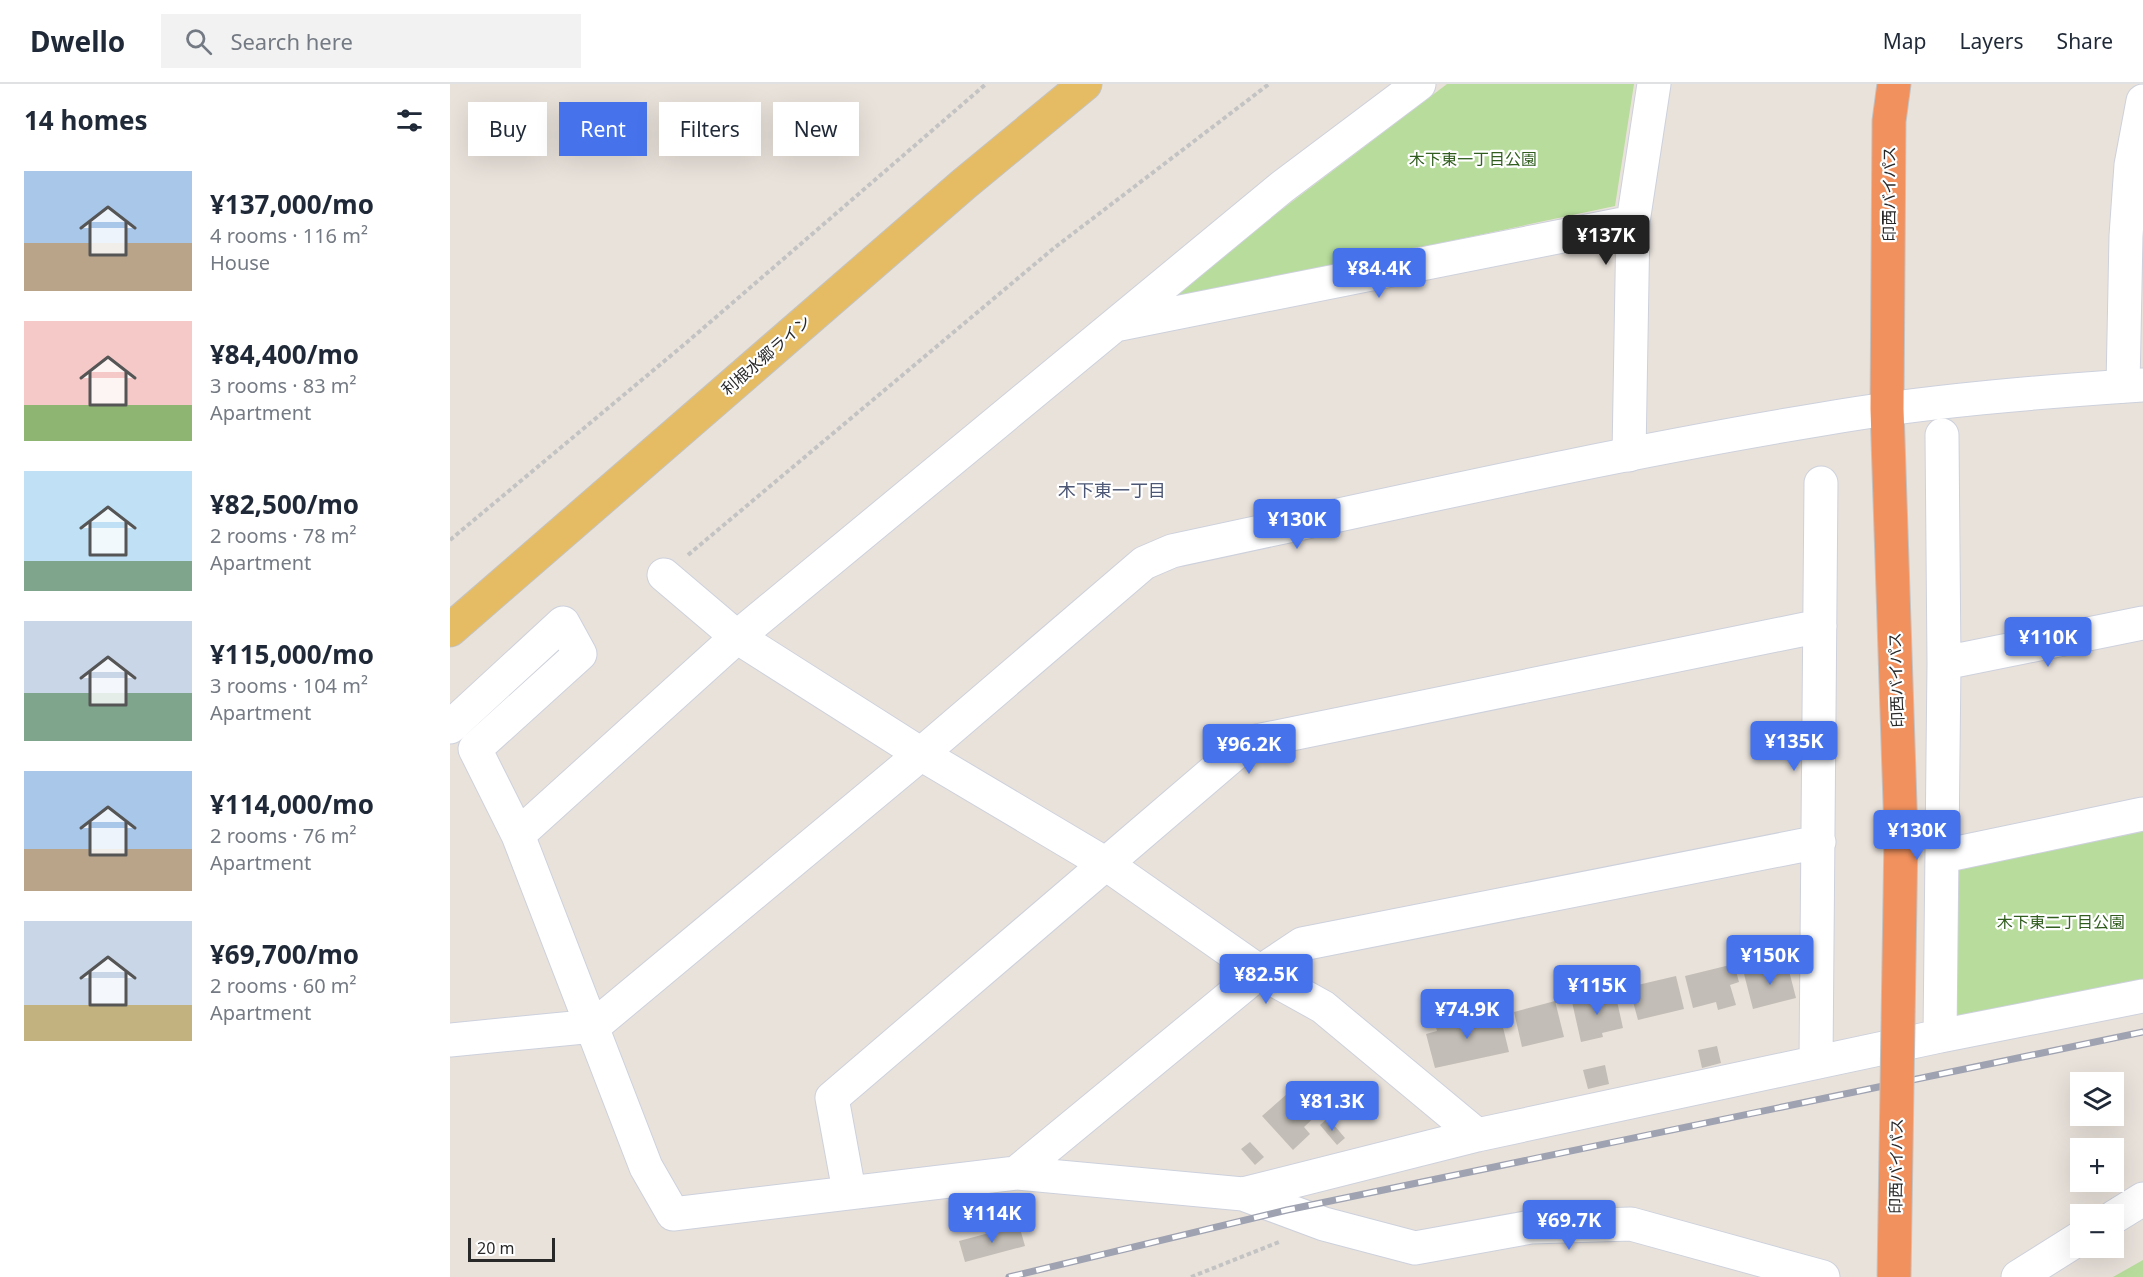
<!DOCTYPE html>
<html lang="en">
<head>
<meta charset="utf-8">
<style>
	:root { --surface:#fff; --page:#f2f2f3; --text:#1f2937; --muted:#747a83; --line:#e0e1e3; --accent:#4673eb }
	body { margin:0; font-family:"Noto Sans","Noto Sans JP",sans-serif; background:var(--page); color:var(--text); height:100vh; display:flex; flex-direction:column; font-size:22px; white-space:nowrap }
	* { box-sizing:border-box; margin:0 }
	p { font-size:20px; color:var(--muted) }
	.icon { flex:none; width:33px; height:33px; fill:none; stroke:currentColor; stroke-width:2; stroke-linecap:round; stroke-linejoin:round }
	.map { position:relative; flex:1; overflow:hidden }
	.panel { display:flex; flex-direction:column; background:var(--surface); width:450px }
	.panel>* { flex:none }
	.hud { position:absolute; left:18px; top:18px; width:570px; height:54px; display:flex; gap:12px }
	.fabs { position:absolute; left:1620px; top:988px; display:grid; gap:12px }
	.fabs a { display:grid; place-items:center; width:54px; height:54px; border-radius:0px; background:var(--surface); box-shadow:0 6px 24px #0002; font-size:30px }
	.scale { position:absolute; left:18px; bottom:15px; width:87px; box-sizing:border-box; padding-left:6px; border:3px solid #282828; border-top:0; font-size:16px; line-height:21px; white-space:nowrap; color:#282828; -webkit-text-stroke:4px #fff; paint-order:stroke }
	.price { position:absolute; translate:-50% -51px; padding:0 14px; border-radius:6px; background:var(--accent); color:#fff; font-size:20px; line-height:39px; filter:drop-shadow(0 2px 3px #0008) }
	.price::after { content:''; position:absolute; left:50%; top:36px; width:18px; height:14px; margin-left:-9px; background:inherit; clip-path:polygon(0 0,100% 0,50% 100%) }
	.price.on { background:#222; color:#fff }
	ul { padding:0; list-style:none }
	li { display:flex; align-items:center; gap:18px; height:150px; padding:0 24px }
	li span { display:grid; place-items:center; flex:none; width:168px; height:120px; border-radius:0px; color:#555 }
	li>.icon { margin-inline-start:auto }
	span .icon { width:72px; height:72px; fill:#fffc; stroke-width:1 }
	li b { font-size:26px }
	h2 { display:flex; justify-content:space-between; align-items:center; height:72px; padding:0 24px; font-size:26px }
	.tag { padding:0 21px; border-radius:0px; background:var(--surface); box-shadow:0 6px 24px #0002; font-size:21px; line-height:54px }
	.tag.on { background:var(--accent); color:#fff }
	header { display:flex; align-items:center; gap:36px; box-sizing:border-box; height:84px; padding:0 30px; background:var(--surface); border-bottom:2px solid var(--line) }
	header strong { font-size:28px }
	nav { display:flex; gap:33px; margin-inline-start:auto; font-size:21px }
	.search { width:420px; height:54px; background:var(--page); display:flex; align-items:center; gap:15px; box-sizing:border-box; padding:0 21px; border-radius:0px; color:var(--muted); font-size:22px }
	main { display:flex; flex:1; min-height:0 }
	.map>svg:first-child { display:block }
	.green { fill:#b7dc9b }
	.building { fill:#c2bdb6 }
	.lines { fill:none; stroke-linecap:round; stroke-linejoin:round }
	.street-casing { stroke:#cdd1dc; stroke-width:35 }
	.secondary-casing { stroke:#cdd1dc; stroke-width:35 }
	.primary-casing { stroke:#c3c3c3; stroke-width:35 }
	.highway-casing { stroke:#c3c3c3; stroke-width:35 }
	.path { stroke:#c3c3c3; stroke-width:4; stroke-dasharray:4.5 3; stroke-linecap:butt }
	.street { stroke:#fff; stroke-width:33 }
	.secondary { stroke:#fff; stroke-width:33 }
	.primary { stroke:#e5bc64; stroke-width:33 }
	.highway { stroke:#f1915e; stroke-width:33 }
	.rail-casing { stroke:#9ea2b1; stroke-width:7 }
	.rail { stroke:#fff; stroke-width:4.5; stroke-dasharray:14; stroke-linecap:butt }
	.highway-bridge-casing { stroke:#c3c3c3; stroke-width:35; stroke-linecap:butt }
	.highway-bridge { stroke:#f1915e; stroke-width:33 }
	.labels { text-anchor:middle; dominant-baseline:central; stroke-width:4.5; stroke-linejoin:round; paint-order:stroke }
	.park-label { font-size:16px; fill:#315e1f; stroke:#fff }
	.street-label { font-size:16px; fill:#282828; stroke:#fff }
	.neighbourhood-label { font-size:18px; fill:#4c5775; stroke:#fff }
</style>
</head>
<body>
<header>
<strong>Dwello</strong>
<div class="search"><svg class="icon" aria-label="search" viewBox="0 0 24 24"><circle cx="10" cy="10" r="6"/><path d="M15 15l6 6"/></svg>Search here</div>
<nav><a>Map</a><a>Layers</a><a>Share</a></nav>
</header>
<main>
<section class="panel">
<h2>14 homes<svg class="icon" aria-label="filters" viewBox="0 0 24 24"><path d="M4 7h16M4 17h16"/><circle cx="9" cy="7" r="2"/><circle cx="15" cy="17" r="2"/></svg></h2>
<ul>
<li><span style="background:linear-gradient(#a9c7e8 60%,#b9a48a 0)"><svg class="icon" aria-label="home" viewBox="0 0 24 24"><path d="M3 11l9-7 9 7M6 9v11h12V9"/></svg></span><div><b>¥137,000/mo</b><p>4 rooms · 116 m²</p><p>House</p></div></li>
<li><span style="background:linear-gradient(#f6c9c9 70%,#8fb573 0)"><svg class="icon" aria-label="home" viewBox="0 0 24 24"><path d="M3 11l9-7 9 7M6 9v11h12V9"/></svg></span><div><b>¥84,400/mo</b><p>3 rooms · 83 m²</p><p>Apartment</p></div></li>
<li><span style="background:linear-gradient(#bfe0f5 75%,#7fa58c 0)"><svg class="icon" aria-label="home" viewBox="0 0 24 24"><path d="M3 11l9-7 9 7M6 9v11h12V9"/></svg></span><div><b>¥82,500/mo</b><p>2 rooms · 78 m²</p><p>Apartment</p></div></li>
<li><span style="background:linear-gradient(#c9d6e8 60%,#7fa58c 0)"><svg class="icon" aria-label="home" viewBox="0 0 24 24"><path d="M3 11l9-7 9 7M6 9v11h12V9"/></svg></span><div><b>¥115,000/mo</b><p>3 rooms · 104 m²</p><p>Apartment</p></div></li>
<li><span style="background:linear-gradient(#a9c7e8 65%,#b9a48a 0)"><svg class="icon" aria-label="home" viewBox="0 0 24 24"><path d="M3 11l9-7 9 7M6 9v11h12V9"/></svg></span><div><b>¥114,000/mo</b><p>2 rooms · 76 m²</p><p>Apartment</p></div></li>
<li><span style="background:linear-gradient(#c9d6e8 70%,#c2b280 0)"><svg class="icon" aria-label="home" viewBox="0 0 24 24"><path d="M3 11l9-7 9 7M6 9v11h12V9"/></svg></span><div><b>¥69,700/mo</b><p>2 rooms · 60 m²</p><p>Apartment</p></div></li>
</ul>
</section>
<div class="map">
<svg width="1693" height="1193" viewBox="0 0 1693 1193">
	<rect width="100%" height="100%" fill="#e9e2db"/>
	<path class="green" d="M997,0h187l-19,122 -456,97z
		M1693,741v157l-188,35 -4,-146z
		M1693,1176v17h-30z"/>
	<path class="building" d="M1337,879l9,35 -43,11 -9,-35z
		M1284,880l5,18 -9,3 6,20 -18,5 -2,-8 -23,6 -8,-32z
		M1226,892l8,33 -46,11 -9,-33z
		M1165,908l8,36 -21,5 1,4 -22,5 -9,-40z
		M1105,917l9,36 -42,10 -8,-35z
		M1035,928l2,6 13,-3 9,37 -74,16 -9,-34 11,-3 -2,-7z
		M1267,962l4,17 -19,5 -4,-18z
		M1155,981l4,19 -21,5 -5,-19z
		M846,1002l24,26 -16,15 6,7 -17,16 -31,-34z
		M878,1034l17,20 -8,7 -17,-20z
		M800,1058l14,15 -9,8 -14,-16z
		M569,1141l6,21 -60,16 -6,-21z"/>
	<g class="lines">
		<g class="street-casing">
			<path id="street" d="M670,240l513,-102
				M1673,302l3,-150 5,-71 12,-64
				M1492,351l2,228 -4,373 203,-40
				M1179,371l4,-233 21,-138
				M214,491l73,62 184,117 185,110 154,108 63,35 154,128 463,-99
				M1494,579l199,-40
				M0,643l113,-104 17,31 -105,95 43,86 128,332 27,47 343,-41 227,21 234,-59
				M68,751l219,-198 545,-450 137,-103
				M1493,772l200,-42
				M0,956l144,-14
				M1366,977l5,-578
				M566,1089l244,-201 42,-28 517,-102
				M399,1107l-17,-93 415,-355 573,-117
				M793,1110l81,30 91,24 116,-21 100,-3 192,53
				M1664,1133l29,-18
				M1568,1193l62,-39"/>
		</g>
		<g class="secondary-casing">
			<path id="secondary" d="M144,942l327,-272 223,-191 28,-12c216,-46 432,-96 651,-132 103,-18 215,-27 320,-34"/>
		</g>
		<g class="primary-casing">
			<path id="primary" d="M0,546l514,-446 121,-100"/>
		</g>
		<g class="highway-casing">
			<path id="highway" d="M1444,0l-5,37 -2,288 14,425"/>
		</g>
		<path class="path" d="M0,456l236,-197 300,-259
			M238,471l366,-307 215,-164
			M741,1193l88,-35"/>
		<use href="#street" class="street"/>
		<use href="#secondary" class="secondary"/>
		<use href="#primary" class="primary"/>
		<use href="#highway" class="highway"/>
		<g class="rail-casing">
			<path id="rail" d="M559,1193l278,-67 856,-178"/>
		</g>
		<use href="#rail" class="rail"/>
		<g class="highway-bridge-casing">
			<path id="highway-bridge" d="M1444,1193l7,-443"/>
		</g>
		<use href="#highway-bridge" class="highway-bridge"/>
	</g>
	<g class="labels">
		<g class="park-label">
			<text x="1023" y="75">木下東一丁目公園</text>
			<text x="1611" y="838">木下東二丁目公園</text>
		</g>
		<g class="street-label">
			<text transform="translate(1439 110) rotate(-90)">印西バイパス</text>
			<text transform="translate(316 271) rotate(-41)">利根水郷ライン</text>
			<text transform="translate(1446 596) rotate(-92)">印西バイパス</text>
			<text transform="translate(1446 1082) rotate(-89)">印西バイパス</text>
		</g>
		<g class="neighbourhood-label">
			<text x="662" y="406">木下東一丁目</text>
		</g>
	</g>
</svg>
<div class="fabs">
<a><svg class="icon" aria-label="layers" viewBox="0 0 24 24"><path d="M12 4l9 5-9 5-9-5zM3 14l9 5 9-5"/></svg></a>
<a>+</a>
<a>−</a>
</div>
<div class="scale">20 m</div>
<b class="price on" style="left:1156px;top:182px">¥137K</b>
<b class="price" style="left:929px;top:215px">¥84.4K</b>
<b class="price" style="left:847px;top:466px">¥130K</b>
<b class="price" style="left:1598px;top:584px">¥110K</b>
<b class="price" style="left:1344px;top:688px">¥135K</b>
<b class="price" style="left:799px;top:691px">¥96.2K</b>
<b class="price" style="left:1467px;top:777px">¥130K</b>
<b class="price" style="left:1320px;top:902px">¥150K</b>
<b class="price" style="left:816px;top:921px">¥82.5K</b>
<b class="price" style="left:1147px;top:932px">¥115K</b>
<b class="price" style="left:1017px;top:956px">¥74.9K</b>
<b class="price" style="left:882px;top:1048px">¥81.3K</b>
<b class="price" style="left:542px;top:1160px">¥114K</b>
<b class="price" style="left:1119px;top:1167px">¥69.7K</b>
<div class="hud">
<a class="tag">Buy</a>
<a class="tag on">Rent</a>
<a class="tag">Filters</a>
<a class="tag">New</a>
</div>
</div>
</main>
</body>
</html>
